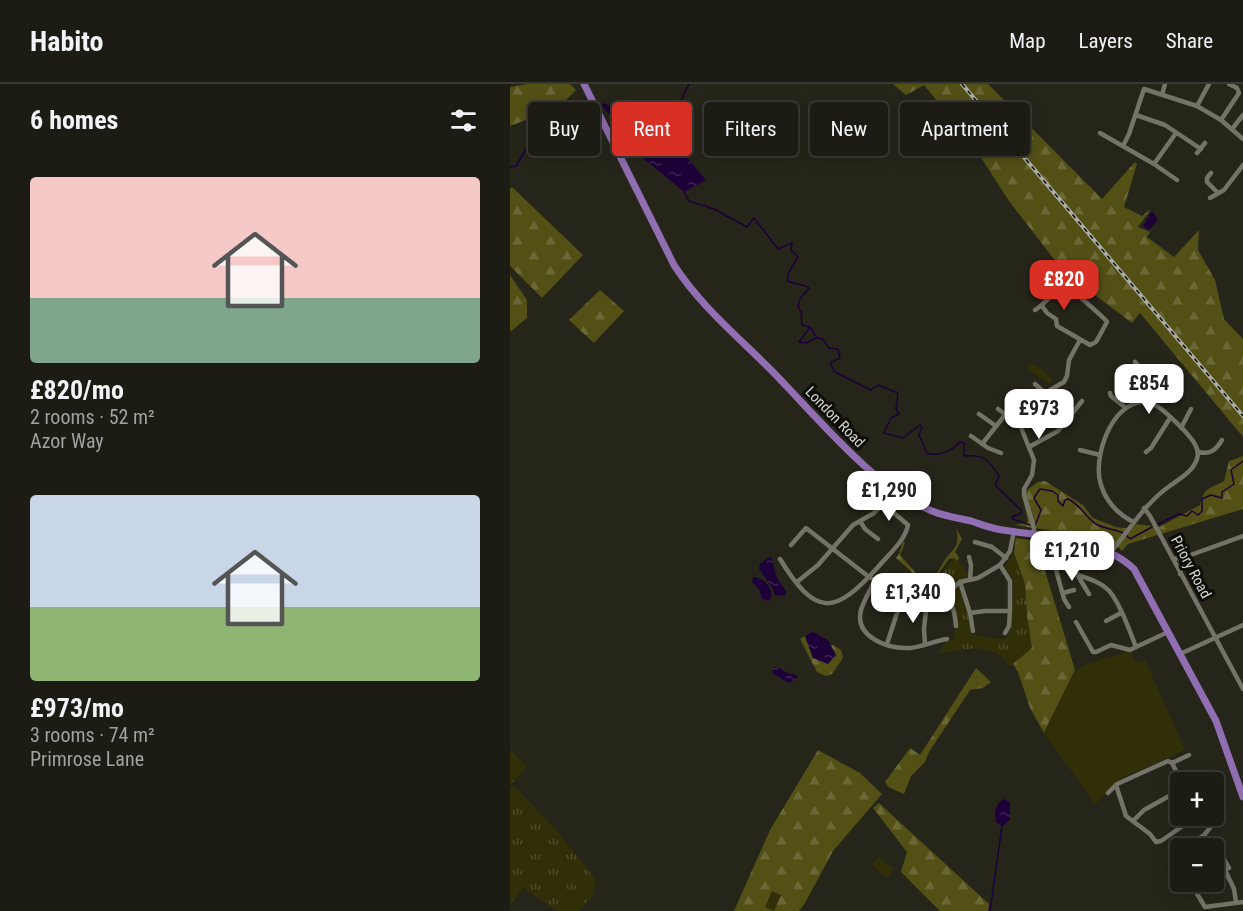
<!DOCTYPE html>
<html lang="en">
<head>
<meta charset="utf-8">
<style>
	:root { --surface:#1c1c14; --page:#25251d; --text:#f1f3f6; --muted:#a0a1a0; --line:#3a3a34; --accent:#d93025 }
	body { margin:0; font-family:"Roboto Condensed",sans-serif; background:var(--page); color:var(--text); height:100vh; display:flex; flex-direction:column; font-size:22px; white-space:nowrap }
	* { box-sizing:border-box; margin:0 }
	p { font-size:20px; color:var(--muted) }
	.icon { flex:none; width:33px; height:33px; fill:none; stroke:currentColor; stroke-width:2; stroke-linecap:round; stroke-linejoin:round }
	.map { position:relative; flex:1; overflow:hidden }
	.sheet { display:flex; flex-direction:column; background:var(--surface); width:510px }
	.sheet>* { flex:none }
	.top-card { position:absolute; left:18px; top:18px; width:570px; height:54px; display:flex; gap:12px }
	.controls { position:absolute; left:660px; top:688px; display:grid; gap:12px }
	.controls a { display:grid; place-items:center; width:54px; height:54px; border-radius:6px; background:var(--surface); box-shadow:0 3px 15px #0003,0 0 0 2px var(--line); font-size:30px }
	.price { position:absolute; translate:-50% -51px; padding:0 14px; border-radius:12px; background:#fff; color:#222; font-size:20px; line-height:39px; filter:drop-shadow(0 2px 3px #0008) }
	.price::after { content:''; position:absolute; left:50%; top:36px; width:18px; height:14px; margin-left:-9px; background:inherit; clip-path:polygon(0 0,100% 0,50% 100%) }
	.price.active { background:var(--accent); color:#fff }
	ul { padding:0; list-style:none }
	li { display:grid; align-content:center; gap:12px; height:318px; padding:0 30px }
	li span { display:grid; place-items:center; height:186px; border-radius:6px; color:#555 }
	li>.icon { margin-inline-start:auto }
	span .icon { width:108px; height:108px; fill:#fffc; stroke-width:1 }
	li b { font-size:26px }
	h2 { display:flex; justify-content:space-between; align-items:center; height:72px; padding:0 30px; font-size:26px }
	.pill { padding:0 21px; border-radius:6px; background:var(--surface); box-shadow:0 3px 15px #0003,0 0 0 2px var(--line); font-size:21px; line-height:54px }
	.pill.active { background:var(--accent); color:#fff }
	header { display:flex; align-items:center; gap:36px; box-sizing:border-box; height:84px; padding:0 30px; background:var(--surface); border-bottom:2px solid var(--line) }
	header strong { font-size:28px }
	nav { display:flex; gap:33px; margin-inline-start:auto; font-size:21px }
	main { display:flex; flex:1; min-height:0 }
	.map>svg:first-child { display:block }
	.grass { fill:url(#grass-tufts) }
	.forest { fill:url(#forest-firs) }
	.park { fill:#312f08 }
	.water { fill:url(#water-ripples) }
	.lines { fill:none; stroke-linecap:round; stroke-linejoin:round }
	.stream { stroke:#1e0038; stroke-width:1.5 }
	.minor { stroke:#737367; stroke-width:4.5 }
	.primary { stroke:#906eb1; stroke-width:7 }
	.rail-casing { stroke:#acaca4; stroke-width:4 }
	.rail { stroke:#0d0d09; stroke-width:1.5; stroke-dasharray:4.5; stroke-linecap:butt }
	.labels { text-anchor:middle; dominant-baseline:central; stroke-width:6; stroke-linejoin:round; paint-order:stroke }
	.street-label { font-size:15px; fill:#d5d5cf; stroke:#0d0d09 }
</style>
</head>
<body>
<header>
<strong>Habito</strong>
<nav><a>Map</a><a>Layers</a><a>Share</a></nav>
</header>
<main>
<section class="sheet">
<h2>6 homes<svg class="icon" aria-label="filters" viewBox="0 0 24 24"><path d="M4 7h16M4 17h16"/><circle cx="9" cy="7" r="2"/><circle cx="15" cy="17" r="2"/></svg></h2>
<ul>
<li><span style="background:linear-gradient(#f6c9c9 65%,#7fa58c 0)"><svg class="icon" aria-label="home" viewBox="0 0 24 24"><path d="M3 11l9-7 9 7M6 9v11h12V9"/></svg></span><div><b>£820/mo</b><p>2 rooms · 52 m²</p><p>Azor Way</p></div></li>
<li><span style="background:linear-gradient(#c9d6e8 60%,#8fb573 0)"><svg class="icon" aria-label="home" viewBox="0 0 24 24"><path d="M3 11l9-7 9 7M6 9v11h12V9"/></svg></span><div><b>£973/mo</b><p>3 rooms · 74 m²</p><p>Primrose Lane</p></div></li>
</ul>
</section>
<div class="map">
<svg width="733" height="827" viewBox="0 0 733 827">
	<defs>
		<pattern id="grass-tufts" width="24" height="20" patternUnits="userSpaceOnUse" patternTransform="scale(1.5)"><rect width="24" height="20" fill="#312f08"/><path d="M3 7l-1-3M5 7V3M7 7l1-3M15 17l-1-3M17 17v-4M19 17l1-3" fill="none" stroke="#4e4c2b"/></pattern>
		<pattern id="forest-firs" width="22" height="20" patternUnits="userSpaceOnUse" patternTransform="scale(1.5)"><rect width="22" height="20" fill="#525015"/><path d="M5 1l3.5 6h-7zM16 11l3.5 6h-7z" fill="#6a6836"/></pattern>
		<pattern id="water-ripples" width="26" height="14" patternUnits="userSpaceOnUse" patternTransform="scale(1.5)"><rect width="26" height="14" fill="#1e0038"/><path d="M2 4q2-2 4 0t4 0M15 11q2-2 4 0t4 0" fill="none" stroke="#3e2454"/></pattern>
	</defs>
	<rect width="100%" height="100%" fill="#25251a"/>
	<path class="grass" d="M504,469l11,31 2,31 5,33 -22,19c-3,-4 -6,-9 -9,-11 -17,-13 -44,-6 -62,-2l6,-12 9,-3 1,-11 2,-1 -2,-19 -7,-13 10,-9 11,29 3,20 31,4 4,-2 4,-10 3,-46 -9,-14z
		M443,474c8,4 12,11 15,19l-19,8 -8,-7 -7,8z
		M0,666l17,17 -17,18z
		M4,702l43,45 39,49 -2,14 -15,17h-22l-34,-23 -13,17v-115z"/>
	<path class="forest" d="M17,0h43l6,6 -18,18 -48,18v-39z
		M383,0h95l114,115 33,-37 2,2 -13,43 18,9 9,-7 -13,18 12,5 -3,5 27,20 25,-27 -1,20 17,30 9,39 19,20v98l-103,-124 -8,10 -69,-52 -54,-70 -38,-59 -47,-57 -18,10z
		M2,103l71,68 -41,43 -32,-32v-77z
		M0,191l17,25v18l-17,14z
		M90,206l24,21 -30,32 -25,-23z
		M733,372v53l-115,35 -6,7 -11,-11 -96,-15 13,-3 -6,-28 16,-12 7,-1 38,24 10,13 23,9 16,2 4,-5 23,3 41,-22c4,-18 10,-16 24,-24l5,-20z
		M446,444l6,11 -7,13 4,5 -1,4 -5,-3 -4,1 -18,25 -8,-2 -27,-24 3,-4 4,-13 2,2 -5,12 23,26 7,2c5,-7 9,-13 13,-20 9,-16 18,-13 13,-35z
		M506,454l20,3 39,129 -31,63 -14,-25 -12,-36 -5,-8 19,-16 -5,-33 -2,-31 -11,-31z
		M295,552l8,22 17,-12 3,-1 8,5 2,8 -11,16 -6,2 -9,-4 -17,-33z
		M466,584l15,14 -8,6 -13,2 -41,62 -4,10 -14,14 -7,18 -16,-7 -3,-5 25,-34 10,7z
		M308,666l42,23 22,21 -49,57 -28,52 -6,8h-65l36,-81z
		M369,719l110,101 -1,7h-48l-39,-39 6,-20 -34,-44z"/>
	<path class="park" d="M334,27l18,20 -10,9 -18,-19z
		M522,280l9,4 11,11 -1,4h-3l-18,-12 -3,-5z
		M620,567l7,12 8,-3 40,90 -63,28 -27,26 -51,-71 31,-63 15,-7z
		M369,773l15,12 -7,9 -15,-13z
		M262,807l9,4 -7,16 -9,-4z"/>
	<path class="water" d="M95,19l21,15h13l11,7 10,-2 5,-18h9c9,10 1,27 -1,39h7l2,8 24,28 -22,12 -40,-33 -6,-13 -37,-41z
		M642,127l6,9 -9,10 -6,-4z
		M259,473h2l6,21 9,13v4l-11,1 -2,-7 -14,-20 1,-5z
		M243,493c11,1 16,7 19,18l-3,6 -7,-2 -3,-10 -7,-7z
		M303,548l15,8 8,15 -8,9 -15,-6 -8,-22z
		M264,583h4l9,6 10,2v3l-8,5 -17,-10z
		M493,715l7,3v18l-8,6 -6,-4c-2,-9 -1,-17 7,-23z"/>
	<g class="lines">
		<path class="stream" d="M167,24l12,-24
			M0,83l6,-1 11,-19 22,-5 6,2 8,-5 4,4 3,1 2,-2v-6l18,-8v-7l9,1
			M174,108l5,9 25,8 33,18 7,-9 24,31 14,-6 -1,7 7,7 -10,17v7c7,4 14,2 21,7l-9,11 -2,8 3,5 1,13 8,2 7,11 6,1 6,9 9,1 2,9 -10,5 5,9 36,18 7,-5 20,8 -2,16 3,5 -8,4 -7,15 19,5 17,-13 2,2 -3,8 8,18c11,4 25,-2 33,-11l4,1v13c21,-2 25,4 35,20l-4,9 26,25v3l-9,4 1,2 17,6
			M300,243l-11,15 7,1 10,-5
			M648,440l21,-10 8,2 5,-5 6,4 4,-4v-12l9,-4 11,3v-6l12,-8 -3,-14 12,-9
			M525,442l6,-16 -7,-12 6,-9 12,2 6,4v6l5,5 2,-6 3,-1c12,5 17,18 28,25 8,5 19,5 27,9
			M617,452l3,3 22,-12
			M480,827l12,-85"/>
		<path class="minor" d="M652,11l3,-11
			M687,22l12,-22
			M626,31l29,10 36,24
			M711,36l18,-27 -2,-5 -8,-4
			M722,45l11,-14
			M590,49l54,31 23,16
			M613,62l6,-12 15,-45 53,17 24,14 22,19
			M687,69l8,-10
			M644,80l22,-31
			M701,89l-4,5v4l11,11
			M700,114l14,-8 19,-25
			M525,226c10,-6 21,-22 32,-24 7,6 38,32 40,36l-11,20 -6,3 -33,-19 -1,-7 -9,-6 -5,-7
			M625,278l18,19 1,24
			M525,300l10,9
			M600,309l1,3 15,12
			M488,325l22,16 14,35 -2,15 -8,14v6l10,33 -1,6
			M469,330l17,12
			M510,341l25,-32 19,-11 3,-6 2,-16 11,-20
			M671,344l10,-19
			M461,352l17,12 13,5
			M472,360l23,-29
			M519,363l29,-16 24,-30
			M570,366l20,5
			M636,368l5,-4 19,-30
			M688,368c12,3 18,-2 24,-12
			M634,424l6,8 93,173
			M350,437l5,8 13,10
			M550,455l-5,27 9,2 1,-5
			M465,458l17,5 14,11
			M281,461l15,-17 63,49 46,22 12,2 14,-3 19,-16 18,-4 22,-13 10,-14 4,-20
			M601,468c20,-24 34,-49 60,-67 10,-7 22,-14 26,-26 4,-12 -8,-23 -15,-31 -10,-9 -23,-25 -37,-26 -34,-1 -53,57 -44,83 5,16 17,29 32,37
			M459,473l2,8 -1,15
			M270,475c36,59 55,56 98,8 10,-12 27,-26 30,-42l-21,-18 -6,-1 -7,7 -21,12 -35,40 -21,17
			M663,475l12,-2 58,-21
			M545,482l9,33 5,8
			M562,489c11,4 25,7 34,15 12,9 24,44 30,59l32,-15
			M670,490l5,-17
			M568,492l11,18
			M365,496c-4,9 -11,20 -14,30 -7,27 27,39 48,38 13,-1 25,-7 38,-9
			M450,498l10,31 15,-2h25v-30l-10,-16
			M553,509l11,-3
			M435,510c8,10 10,20 11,32
			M460,529l3,18
			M596,537l15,-8
			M566,538l17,30h3l15,-7 19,5 6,-3
			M495,549l4,-7 1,-15
			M377,560l10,-31 11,-18
			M415,561l-1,-16 3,-28
			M670,570l63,-29
			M662,679l17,-8
			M606,701l10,31 24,18 6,8 5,-1 36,-25
			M598,709l9,-9 51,-23 4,2 10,20
			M623,737l11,-11 36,-20
			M673,765l21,-14
			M703,765l-9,-14 10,-12v-7
			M670,768l-5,11 5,6
			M714,775l5,9 -9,4 -4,-9z
			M715,786l9,19 2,13
			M680,798l15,25 38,-5"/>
		<path class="primary" d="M74,0l90,181c25,39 62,70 95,103 46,46 102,118 163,143 12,5 26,7 39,10 9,3 17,6 26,8 44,8 104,8 137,40l82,152 27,76"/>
		<g class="rail-casing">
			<path id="rail" d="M452,0l281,332"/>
		</g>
		<use href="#rail" class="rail"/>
	</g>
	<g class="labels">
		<g class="street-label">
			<text transform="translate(325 333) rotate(46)">London Road</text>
			<text transform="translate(681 483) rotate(62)">Priory Road</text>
		</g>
	</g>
</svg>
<div class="controls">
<a>+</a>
<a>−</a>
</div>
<b class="price active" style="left:554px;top:227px">£820</b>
<b class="price" style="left:639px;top:331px">£854</b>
<b class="price" style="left:529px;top:356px">£973</b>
<b class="price" style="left:379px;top:438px">£1,290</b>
<b class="price" style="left:562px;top:498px">£1,210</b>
<b class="price" style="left:403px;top:540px">£1,340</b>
<div class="top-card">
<a class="pill">Buy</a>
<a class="pill active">Rent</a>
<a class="pill">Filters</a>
<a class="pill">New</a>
<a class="pill">Apartment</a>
</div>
</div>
</main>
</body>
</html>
